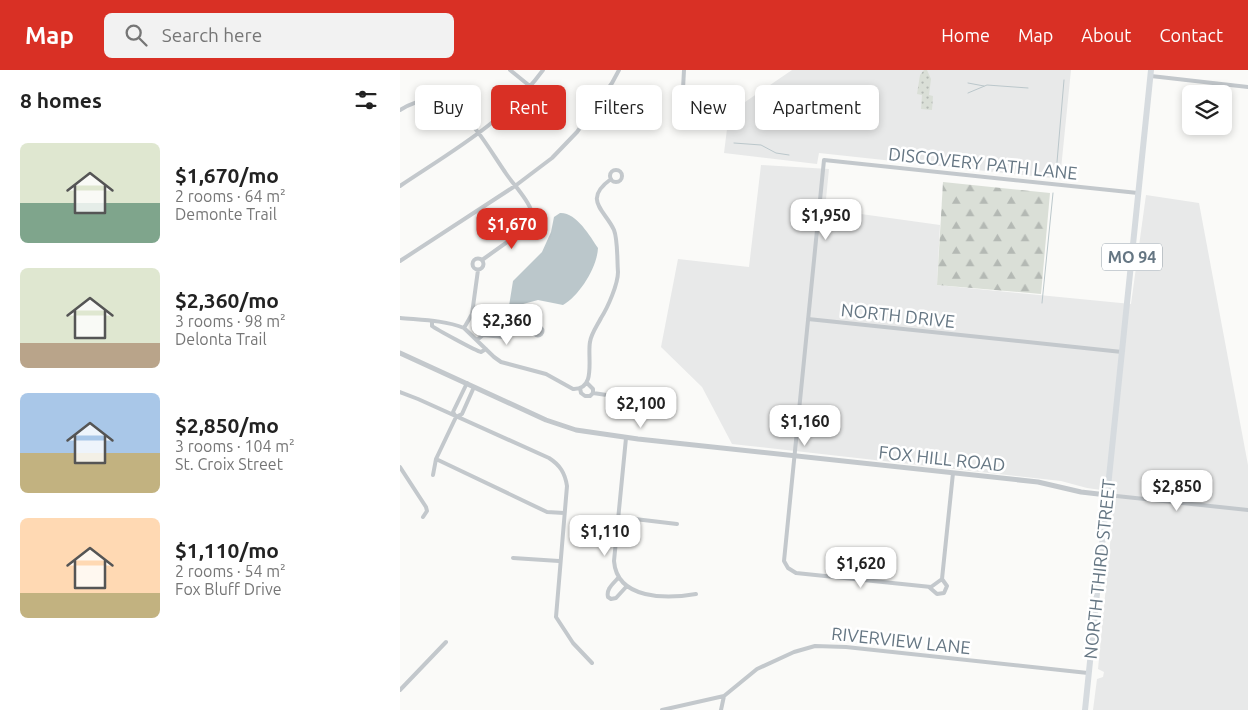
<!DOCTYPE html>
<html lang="en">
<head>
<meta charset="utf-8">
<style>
	:root { --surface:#fff; --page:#f2f2f2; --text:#222; --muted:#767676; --accent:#d93025 }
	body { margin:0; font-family:Ubuntu,sans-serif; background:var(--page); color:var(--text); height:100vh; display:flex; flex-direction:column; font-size:19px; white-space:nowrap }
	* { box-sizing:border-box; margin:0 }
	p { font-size:16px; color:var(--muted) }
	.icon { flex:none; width:28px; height:28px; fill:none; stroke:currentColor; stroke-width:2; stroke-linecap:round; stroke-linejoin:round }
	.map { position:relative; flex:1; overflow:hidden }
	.drawer { display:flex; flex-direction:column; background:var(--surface); width:400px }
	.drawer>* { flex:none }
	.guide { position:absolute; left:15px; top:15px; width:475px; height:45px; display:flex; gap:10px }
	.tools { position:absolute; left:782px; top:15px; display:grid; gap:10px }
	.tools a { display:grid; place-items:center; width:50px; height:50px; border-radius:8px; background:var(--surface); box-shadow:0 2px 8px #0003; font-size:25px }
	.price { position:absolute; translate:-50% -42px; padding:0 11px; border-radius:10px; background:#fff; color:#222; font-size:16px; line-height:32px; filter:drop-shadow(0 1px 2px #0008) }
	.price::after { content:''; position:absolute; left:50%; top:30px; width:15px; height:11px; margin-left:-8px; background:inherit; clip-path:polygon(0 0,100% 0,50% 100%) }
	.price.active { background:var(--accent); color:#fff }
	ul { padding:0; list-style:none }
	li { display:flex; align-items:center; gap:15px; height:125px; padding:0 20px }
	li span { display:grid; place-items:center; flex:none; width:140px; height:100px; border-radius:8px; color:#555 }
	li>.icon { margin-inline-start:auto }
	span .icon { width:60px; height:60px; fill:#fffc; stroke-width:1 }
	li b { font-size:21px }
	h2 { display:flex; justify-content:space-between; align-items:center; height:60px; padding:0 20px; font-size:21px }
	.pill { padding:0 18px; border-radius:8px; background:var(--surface); box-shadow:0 2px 8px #0003; font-size:18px; line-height:45px }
	.pill.active { background:var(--accent); color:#fff }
	header { display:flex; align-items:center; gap:30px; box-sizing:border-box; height:70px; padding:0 25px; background:var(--accent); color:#fff }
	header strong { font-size:24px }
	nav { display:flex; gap:28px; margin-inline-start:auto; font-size:18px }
	.search { width:350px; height:45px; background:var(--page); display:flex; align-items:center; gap:12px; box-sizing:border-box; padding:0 18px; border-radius:8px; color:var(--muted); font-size:19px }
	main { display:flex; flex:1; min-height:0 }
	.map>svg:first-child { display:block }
	.built { fill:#e8e9e9 }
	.grass { fill:url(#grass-dots) }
	.forest { fill:url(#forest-firs) }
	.water { fill:#bbc7cb }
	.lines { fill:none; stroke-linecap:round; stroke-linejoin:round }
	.stream { stroke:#bbc7cb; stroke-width:1 }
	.minor { stroke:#c3c8cc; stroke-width:4 }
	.tertiary { stroke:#c3c8cc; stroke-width:5 }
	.primary { stroke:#d6dbdf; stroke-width:6 }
	.labels { text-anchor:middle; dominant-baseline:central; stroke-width:5; stroke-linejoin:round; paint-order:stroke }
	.shield { fill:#fff; stroke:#939fa8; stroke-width:1 }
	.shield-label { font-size:16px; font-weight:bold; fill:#657683 }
	.street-label { font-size:18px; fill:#657683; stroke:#fff }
</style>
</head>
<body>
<header>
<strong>Map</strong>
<div class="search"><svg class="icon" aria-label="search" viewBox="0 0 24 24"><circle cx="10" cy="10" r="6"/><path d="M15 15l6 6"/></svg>Search here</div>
<nav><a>Home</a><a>Map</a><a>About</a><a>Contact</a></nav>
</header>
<main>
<section class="drawer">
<h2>8 homes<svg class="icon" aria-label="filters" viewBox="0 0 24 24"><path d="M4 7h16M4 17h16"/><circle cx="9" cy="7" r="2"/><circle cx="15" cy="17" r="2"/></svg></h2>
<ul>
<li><span style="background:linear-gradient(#dfe7d0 60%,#7fa58c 0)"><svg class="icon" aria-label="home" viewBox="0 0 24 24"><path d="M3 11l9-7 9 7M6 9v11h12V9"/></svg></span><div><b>$1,670/mo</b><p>2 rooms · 64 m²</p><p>Demonte Trail</p></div></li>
<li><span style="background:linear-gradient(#dfe7d0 75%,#b9a48a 0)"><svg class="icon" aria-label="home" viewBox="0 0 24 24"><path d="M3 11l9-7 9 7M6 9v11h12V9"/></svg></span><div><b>$2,360/mo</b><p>3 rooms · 98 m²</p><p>Delonta Trail</p></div></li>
<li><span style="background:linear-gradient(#a9c7e8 60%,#c2b280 0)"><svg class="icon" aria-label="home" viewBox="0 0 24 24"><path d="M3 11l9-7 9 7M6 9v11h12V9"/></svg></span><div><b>$2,850/mo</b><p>3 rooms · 104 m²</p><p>St. Croix Street</p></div></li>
<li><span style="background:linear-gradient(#ffd9b3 75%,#c2b280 0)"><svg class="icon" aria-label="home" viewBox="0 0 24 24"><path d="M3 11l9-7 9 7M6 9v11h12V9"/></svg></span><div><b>$1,110/mo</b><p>2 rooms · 54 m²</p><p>Fox Bluff Drive</p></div></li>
</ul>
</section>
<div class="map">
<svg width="848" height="640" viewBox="0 0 848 640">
	<defs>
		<pattern id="grass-dots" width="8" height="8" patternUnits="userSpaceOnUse" patternTransform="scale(1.25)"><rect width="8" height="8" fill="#dadfd7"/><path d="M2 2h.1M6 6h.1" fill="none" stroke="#b4b9b4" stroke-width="1.8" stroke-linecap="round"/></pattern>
		<pattern id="forest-firs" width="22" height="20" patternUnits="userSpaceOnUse" patternTransform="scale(1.25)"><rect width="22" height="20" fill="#dadfd7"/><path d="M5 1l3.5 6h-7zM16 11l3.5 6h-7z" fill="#b4b9b4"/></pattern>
	</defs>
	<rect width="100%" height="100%" fill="#fafaf8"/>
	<path class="built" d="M392,0h279l-11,109 -241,-26 -2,11 -93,-11 5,-40z
		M361,95l68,4 -4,40 115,16 -3,60 194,19 15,-109 53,8 49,262v245h-155l4,-31 6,-2 1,-5 -6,-3 17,-177 -28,-4 -26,-7 -329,-37 -30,-57 -41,-40 17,-88 71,8z"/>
	<path class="grass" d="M524,0h3l4,9 -2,16 4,1 -1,14 -11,-1 1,-14 -5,-1 3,-19z"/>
	<path class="forest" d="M543,112l107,11 -9,101 -104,-9z"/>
	<path class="water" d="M160,143c16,-1 30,23 38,35 -1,20 -19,48 -35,57l-25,-5 -26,7 -3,-1 4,-25 29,-29 9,-20 3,-15z"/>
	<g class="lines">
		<path class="stream" d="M568,13l16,3
			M568,23l19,-8 41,3
			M334,73l27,2 15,8 13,2
			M656,104l8,-94
			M642,233l11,-110"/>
		<path class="minor" d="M110,0l21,17
			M751,6l97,11
			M282,38l2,-38
			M0,40c52,-33 80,26 105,62 7,11 22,26 26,38
			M210 106a6 6 0 1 1 12 0a6 6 0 1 1-12 0Z
			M0,116c52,-35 105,-64 143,-116
			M72.5 194a5.5 5.5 0 1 1 11 0a5.5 5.5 0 1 1-11 0Z
			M82,190l49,-35
			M0,191l115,-75 37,-28 25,-26 35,-49 7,-13
			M0,248c21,2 44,2 64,10l30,29 7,5 45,12 27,15c24,1 14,-32 17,-47 1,-8 7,-16 11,-24 7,-11 17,-34 17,-46 -1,-11 0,-32 -4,-42 -9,-20 -32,-30 -3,-51
			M408,249l314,33
			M32,251v5c4,3 44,25 49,26l5,-3
			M133.5 261a4.5 4.5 0 1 1 9 0a4.5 4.5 0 1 1-9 0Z
			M64,258l8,-14 6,-44
			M77,270l6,-5 21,2 22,-8 7,1
			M67,313l-14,29 3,5 6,-3 12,-27
			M180,318l1,5 4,3h5l3,-3v-4l-6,-6
			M0,322l18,7 131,59c11,7 16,15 18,28l-11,131 17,26 19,20
			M193,323l41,6
			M226,368l-12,123c3,39 53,38 82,33
			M36,389l111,53 17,1
			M0,397l26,40 1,4 -4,6
			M553,403l-11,106 -11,8 -135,-14 -8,-5 -4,-7 40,-401 314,33
			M33,405l3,-16 20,-42
			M707,425l141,15
			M218,447l59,7
			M113,488l46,3
			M218,508c-5,6 -12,11 -10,19l3,2 5,-1 10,-11
			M529,517l8,7 7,-1 3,-7 -5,-7
			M0,620l46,-48
			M262,640l62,-14 33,-27 37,-17 21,-6 31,1 242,26
			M321,640l3,-14"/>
		<path class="tertiary" d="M0,283l146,67 30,10 62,9 400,43 43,10 26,3"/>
		<path class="primary" d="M685,640l66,-640"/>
	</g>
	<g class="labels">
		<rect class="shield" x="702" y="173.5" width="60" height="27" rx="4"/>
		<g class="shield-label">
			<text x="732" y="187">MO 94</text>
		</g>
		<g class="street-label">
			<text transform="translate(583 93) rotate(6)">DISCOVERY PATH LANE</text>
			<text transform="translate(498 245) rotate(6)">NORTH DRIVE</text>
			<text transform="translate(542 388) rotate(6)">FOX HILL ROAD</text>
			<text transform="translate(699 499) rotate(-84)">NORTH THIRD STREET</text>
			<text transform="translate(501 570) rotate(6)">RIVERVIEW LANE</text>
		</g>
	</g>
</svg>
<div class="tools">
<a><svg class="icon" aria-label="layers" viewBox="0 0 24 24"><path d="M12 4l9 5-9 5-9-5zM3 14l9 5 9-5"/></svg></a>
</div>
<b class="price" style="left:426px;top:171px">$1,950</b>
<b class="price active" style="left:112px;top:180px">$1,670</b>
<b class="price" style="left:107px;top:276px">$2,360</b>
<b class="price" style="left:241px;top:359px">$2,100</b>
<b class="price" style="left:405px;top:377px">$1,160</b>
<b class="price" style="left:777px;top:442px">$2,850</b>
<b class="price" style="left:205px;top:487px">$1,110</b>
<b class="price" style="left:461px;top:519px">$1,620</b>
<div class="guide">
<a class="pill">Buy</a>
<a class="pill active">Rent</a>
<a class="pill">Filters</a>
<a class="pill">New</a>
<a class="pill">Apartment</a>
</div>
</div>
</main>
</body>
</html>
